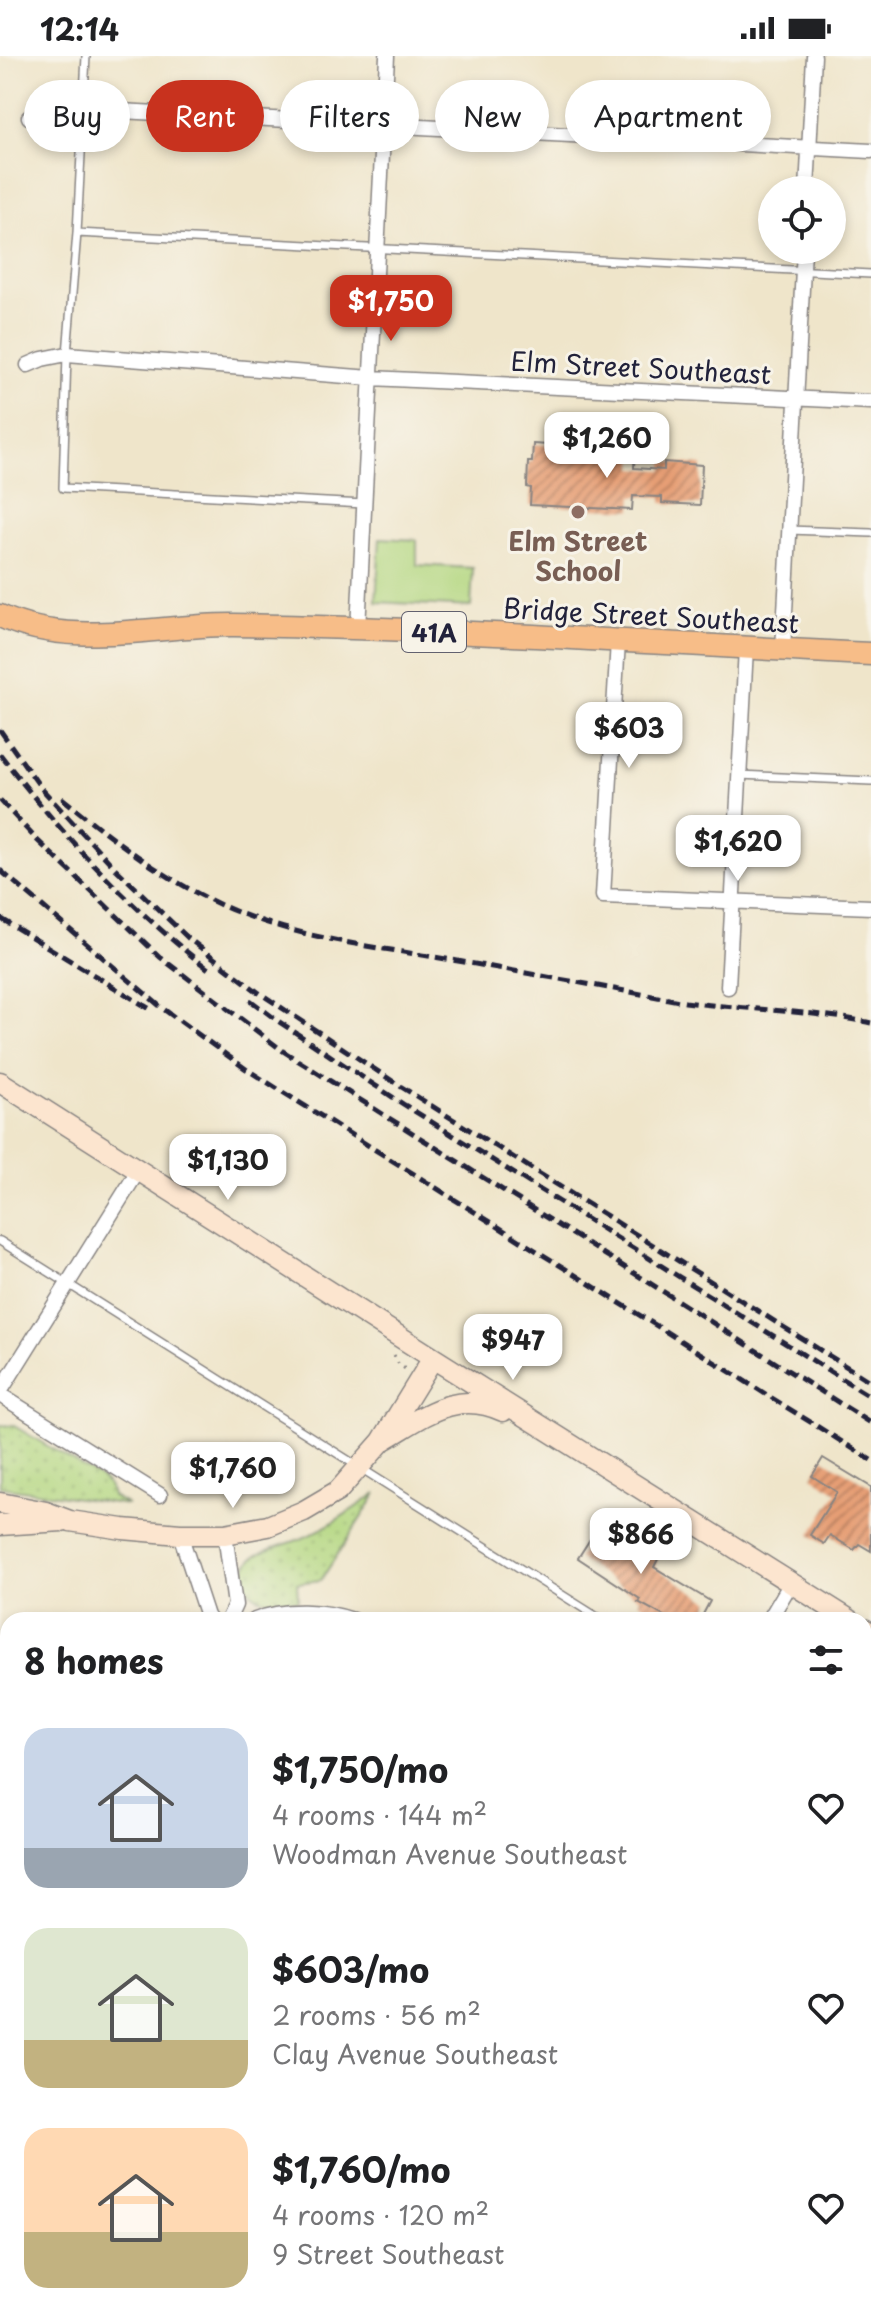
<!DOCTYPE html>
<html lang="en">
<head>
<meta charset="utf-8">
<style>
	:root { --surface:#fff; --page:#f6f6f6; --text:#202124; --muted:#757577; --accent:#c8321e }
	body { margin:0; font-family:"Playpen Sans",sans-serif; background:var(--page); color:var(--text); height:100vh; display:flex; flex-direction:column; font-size:30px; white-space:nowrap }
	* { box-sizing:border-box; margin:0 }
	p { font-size:26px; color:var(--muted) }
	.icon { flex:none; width:44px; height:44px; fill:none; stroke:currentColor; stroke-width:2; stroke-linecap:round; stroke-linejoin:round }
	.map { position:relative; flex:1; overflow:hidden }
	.panel { position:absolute; left:0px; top:1556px; width:872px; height:712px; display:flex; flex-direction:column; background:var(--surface); border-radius:24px 24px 0 0; box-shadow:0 4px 12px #0003 }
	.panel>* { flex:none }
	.guide { position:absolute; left:24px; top:24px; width:824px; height:72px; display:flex; gap:16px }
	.tools { position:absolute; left:758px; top:120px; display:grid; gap:16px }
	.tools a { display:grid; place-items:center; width:88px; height:88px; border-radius:50%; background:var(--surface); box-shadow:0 4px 12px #0003; font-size:40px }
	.price { position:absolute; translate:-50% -68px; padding:0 18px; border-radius:16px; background:#fff; color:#222; font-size:26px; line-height:52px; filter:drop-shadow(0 2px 4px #0008) }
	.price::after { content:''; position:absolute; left:50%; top:48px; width:24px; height:18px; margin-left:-12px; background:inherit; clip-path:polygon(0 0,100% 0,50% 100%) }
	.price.current { background:var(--accent); color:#fff }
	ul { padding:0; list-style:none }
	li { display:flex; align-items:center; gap:24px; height:200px; padding:0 24px }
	li span { display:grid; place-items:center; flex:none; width:224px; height:160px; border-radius:24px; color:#555 }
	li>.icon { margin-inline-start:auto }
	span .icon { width:96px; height:96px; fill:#fffc; stroke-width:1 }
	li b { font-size:34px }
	h2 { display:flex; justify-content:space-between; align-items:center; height:96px; padding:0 24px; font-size:34px }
	.pill { padding:0 28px; border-radius:36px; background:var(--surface); box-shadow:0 4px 12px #0003; font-size:28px; line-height:72px }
	.pill.current { background:var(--accent); color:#fff }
	.status { display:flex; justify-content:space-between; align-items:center; height:56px; padding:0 40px; background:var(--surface); direction:ltr }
	.status svg { height:22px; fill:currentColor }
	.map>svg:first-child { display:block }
	.grass { fill:url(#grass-dots); stroke:#6a7c5e; stroke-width:2 }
	.park { fill:#b3d780; stroke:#6a7c5e; stroke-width:2 }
	.building { fill:url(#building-hatch) }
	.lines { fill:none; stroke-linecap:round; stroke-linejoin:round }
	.lane-casing { stroke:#888482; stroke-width:10 }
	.street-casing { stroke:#888482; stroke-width:17 }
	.secondary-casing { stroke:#888482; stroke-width:23 }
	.primary-casing { stroke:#888482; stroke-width:25 }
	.path { stroke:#888482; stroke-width:3; stroke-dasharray:2 6; stroke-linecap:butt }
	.lane { stroke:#fff; stroke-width:7 }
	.street { stroke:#fff; stroke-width:14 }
	.secondary { stroke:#fce5cf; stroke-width:20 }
	.primary { stroke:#f7bd88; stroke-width:22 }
	.rail { stroke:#22223b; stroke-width:5; stroke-dasharray:12 6; stroke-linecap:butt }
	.education-dot { fill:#8d6e63; stroke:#f7f3e8; stroke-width:3 }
	.labels { text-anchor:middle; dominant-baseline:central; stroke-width:6; stroke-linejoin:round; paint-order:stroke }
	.shield { fill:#f7f3e8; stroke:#62616f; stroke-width:2 }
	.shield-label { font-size:24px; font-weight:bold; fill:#22223b }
	.street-label { font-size:26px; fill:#22223b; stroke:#f7f3e8 }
	.education-label { font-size:26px; font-weight:bold; fill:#785e54; stroke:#f7f3e8 }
</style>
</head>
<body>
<div class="status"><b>12:14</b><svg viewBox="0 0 49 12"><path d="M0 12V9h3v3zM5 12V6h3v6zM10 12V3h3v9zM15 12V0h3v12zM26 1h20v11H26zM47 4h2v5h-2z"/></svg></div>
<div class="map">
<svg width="871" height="2268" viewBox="0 0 871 2268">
	<defs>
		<pattern id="grass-dots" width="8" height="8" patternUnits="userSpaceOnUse" patternTransform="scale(2)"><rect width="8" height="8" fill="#b3d780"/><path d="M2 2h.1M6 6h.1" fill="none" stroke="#9ab870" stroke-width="1.8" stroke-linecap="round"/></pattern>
		<pattern id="building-hatch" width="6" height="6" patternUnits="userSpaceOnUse" patternTransform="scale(2)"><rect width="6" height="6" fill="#e69e74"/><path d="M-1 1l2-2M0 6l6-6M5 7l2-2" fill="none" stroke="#ba8060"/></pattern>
	</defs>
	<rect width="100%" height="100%" fill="#f7f3e8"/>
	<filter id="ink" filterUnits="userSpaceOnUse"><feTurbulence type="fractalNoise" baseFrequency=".0125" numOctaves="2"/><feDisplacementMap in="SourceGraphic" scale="16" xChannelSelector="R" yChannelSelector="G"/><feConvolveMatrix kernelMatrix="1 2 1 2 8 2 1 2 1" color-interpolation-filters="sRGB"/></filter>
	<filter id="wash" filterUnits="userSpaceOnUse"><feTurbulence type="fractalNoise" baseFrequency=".006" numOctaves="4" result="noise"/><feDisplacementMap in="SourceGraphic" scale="32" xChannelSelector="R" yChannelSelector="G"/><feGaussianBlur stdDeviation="1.8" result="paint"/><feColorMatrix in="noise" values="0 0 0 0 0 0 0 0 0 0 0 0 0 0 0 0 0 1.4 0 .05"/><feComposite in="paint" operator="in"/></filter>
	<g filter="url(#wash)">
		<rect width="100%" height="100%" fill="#efe5ca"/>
		<path class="grass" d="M0,1369l14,1 87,52 8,8 3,10 16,9 -128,-18z
			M377,1437l-56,87 -24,3 1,17c-19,0 -47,6 -53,-19 -2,-9 0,-15 7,-22 13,-11 35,-14 51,-21 27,-12 50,-29 74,-45z"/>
		<path class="park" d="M380,482l37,2v25l56,3 -2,39 -95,-5z
			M0,1704l8,1v224l-8,-5z"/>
		<g id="blocks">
			<path class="building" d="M533,388l31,2 -1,9 44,3v-9l28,1 -1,18 30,2v-8l38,3 -2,40 -38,-2v-6l-29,-1 -1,14 -102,-5 1,-17 -4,-1 1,-25h4z
				M823,1402l48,29v64l-12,-7 -5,6 -24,-15 -6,9 -14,-9 27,-43 -25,-16z
				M601,1466l57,37 -4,8 56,34 -10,19h-29l-33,-18 2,-3 -62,-41z"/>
		</g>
	</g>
	<g filter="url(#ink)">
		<use href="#blocks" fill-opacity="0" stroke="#888482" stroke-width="2"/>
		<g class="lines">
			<g class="lane-casing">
				<path id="lane" d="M86,0l-9,177 -10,121 -4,134 301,16
					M77,177l794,41
					M789,474l82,3
					M739,719l132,6
					M0,1185l602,379
					M864,2022l7,1
					M0,2108l8,6
					M234,2260l13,8
					M335,2268l5,-8
					M680,2268v-8
					M736,2268v-8"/>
			</g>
			<g class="street-casing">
				<path id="street" d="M29,61l23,-5 31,-3 788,42
					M807,134l7,-134
					M28,309l14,-6 25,-5 304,24 500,24
					M358,573l29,-573
					M618,585l-15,255 268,11
					M783,594l21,-400
					M728,931l18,-339
					M0,1336l138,-221
					M0,1339l160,100
					M180,1478l27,82 3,4
					M225,1478l10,71 -7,15
					M255,1564c29,-12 69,-10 98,0
					M769,1564l22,-37
					M5,1650l3,2
					M0,1690h8
					M0,1953l8,6
					M0,1981l8,-12
					M864,2175l7,2"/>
			</g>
			<g class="secondary-casing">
				<path id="secondary" d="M0,1026l433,276 417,262
					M385,1383c40,-23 71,-50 118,-28
					M0,1447l46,9 24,9 53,8 57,5h45l43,-8 36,-15 34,-20 44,-50 51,-83
					M0,1469l62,-4
					M864,1573l7,4"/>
			</g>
			<g class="primary-casing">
				<path id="primary" d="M0,560c73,34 158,8 234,9 212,3 425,19 637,29"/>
			</g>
			<path class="path" d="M394,1299l5,10 8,5
				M864,1595l7,5"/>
			<use href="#lane" class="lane"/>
			<use href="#street" class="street"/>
			<use href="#secondary" class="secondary"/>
			<use href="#primary" class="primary"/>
			<path class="rail" d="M0,674l41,58 74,80 73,70 70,54 142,94 471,296
				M0,698c61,80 131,156 211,217
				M62,742c57,46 114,91 183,117 62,24 130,32 195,43 82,14 163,29 245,44 61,8 125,8 186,21
				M0,744l36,39 124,118 123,94 588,372
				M0,814l162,138 84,61 625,391
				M0,862l150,91
				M250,944l28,21 125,83 468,293
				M864,2087l7,-2
				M412,2268l22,-8
				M457,2268l20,-8
				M563,2268l7,-8"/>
		</g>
	</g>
	<circle class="education-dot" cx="578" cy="456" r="8"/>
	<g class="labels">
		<rect class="shield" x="402" y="556" width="64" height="40" rx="6"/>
		<g class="shield-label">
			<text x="434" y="576">41A</text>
		</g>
		<g class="street-label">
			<text transform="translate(641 311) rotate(3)">Elm Street Southeast</text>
			<text transform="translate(651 559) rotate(3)">Bridge Street Southeast</text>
		</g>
		<g class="education-label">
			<text x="578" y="484">Elm Street<tspan x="578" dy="30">School</tspan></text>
		</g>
	</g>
</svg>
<div class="tools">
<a><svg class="icon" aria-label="locate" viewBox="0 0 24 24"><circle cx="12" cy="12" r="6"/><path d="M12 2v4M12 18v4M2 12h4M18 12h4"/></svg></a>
</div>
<b class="price current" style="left:391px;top:287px">$1,750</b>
<b class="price" style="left:607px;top:424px">$1,260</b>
<b class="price" style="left:629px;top:714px">$603</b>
<b class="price" style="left:738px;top:827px">$1,620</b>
<b class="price" style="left:228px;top:1146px">$1,130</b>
<b class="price" style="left:513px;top:1326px">$947</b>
<b class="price" style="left:233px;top:1454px">$1,760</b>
<b class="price" style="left:641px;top:1520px">$866</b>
<div class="guide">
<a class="pill">Buy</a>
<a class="pill current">Rent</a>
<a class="pill">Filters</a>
<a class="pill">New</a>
<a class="pill">Apartment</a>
</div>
<section class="panel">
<h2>8 homes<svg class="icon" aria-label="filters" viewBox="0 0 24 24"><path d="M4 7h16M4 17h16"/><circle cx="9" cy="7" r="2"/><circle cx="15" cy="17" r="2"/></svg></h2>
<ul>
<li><span style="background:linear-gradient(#c9d6e8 75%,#9aa5b1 0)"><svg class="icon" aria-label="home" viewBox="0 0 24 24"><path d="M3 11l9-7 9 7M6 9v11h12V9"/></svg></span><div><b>$1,750/mo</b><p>4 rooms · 144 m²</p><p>Woodman Avenue Southeast</p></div><svg class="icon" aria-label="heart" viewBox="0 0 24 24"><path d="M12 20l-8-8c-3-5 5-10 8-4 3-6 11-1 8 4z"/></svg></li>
<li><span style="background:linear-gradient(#dfe7d0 70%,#c2b280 0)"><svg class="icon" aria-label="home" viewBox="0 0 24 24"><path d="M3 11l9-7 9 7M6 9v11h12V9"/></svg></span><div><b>$603/mo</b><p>2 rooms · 56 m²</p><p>Clay Avenue Southeast</p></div><svg class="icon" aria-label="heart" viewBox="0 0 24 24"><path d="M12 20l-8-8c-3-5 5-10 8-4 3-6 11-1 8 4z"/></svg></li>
<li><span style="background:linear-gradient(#ffd9b3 65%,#c2b280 0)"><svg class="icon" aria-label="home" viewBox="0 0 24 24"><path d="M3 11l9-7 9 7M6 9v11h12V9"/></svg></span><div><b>$1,760/mo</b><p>4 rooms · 120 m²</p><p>9 Street Southeast</p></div><svg class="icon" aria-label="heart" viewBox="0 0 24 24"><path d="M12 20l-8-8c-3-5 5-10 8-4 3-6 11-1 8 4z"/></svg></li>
</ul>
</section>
</div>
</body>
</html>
